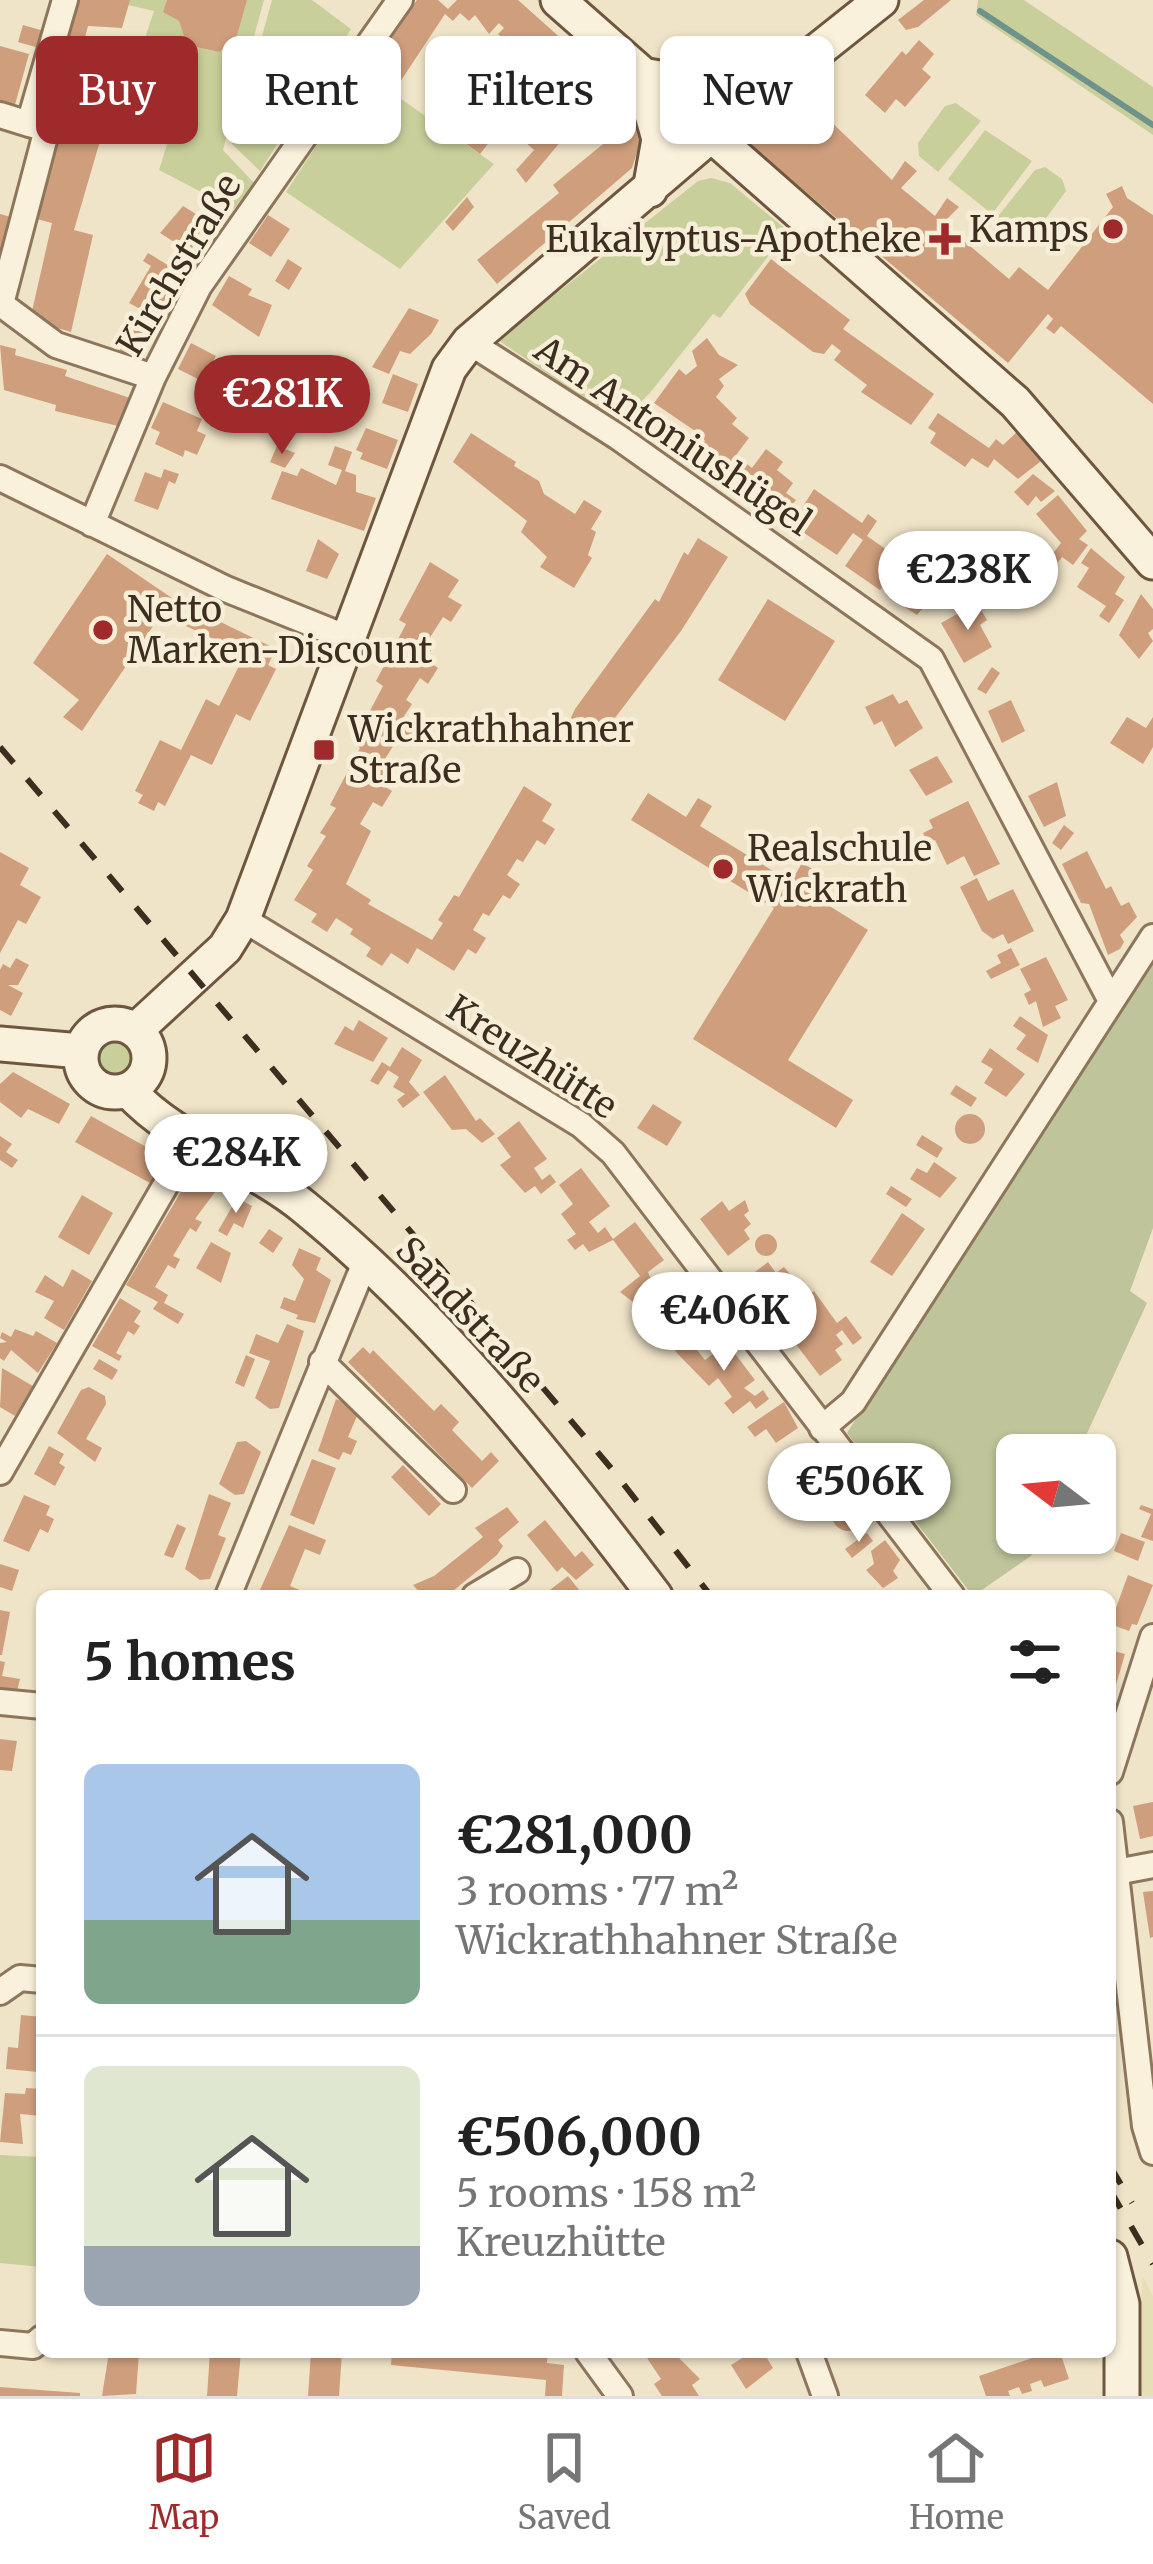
<!DOCTYPE html>
<html lang="en">
<head>
<meta charset="utf-8">
<style>
	:root { --surface:#fff; --page:#f2f2f2; --text:#222; --muted:#767676; --line:#e0e0e0; --accent:#9e2a2b }
	body { margin:0; font-family:Merriweather,serif; background:var(--page); color:var(--text); height:100vh; display:flex; flex-direction:column; font-size:45px; white-space:nowrap }
	* { box-sizing:border-box; margin:0 }
	p { font-size:39px; color:var(--muted) }
	.icon { flex:none; width:66px; height:66px; fill:none; stroke:currentColor; stroke-width:2; stroke-linecap:round; stroke-linejoin:round }
	.map { position:relative; flex:1; overflow:hidden }
	.sheet { position:absolute; left:36px; top:1590px; width:1080px; height:768px; display:flex; flex-direction:column; background:var(--surface); border-radius:18px; box-shadow:0 3px 9px #0004 }
	.sheet>* { flex:none }
	.banner { position:absolute; left:36px; top:36px; width:1083px; height:108px; display:flex; gap:24px }
	.needle { width:78px; rotate:286deg }
	.fabs { position:absolute; left:996px; top:1434px; display:grid; gap:24px }
	.fabs a { display:grid; place-items:center; width:120px; height:120px; border-radius:18px; background:var(--surface); box-shadow:0 3px 9px #0004; font-size:60px }
	.price { position:absolute; translate:-50% -102px; padding:0 27px; border-radius:42px; background:#fff; color:#222; font-size:39px; line-height:78px; filter:drop-shadow(0 3px 6px #0008) }
	.price::after { content:''; position:absolute; left:50%; top:72px; width:36px; height:27px; margin-left:-18px; background:inherit; clip-path:polygon(0 0,100% 0,50% 100%) }
	.price.active { background:var(--accent); color:#fff }
	ul { padding:0; list-style:none }
	li { display:flex; align-items:center; gap:36px; height:300px; padding:0 48px }
	li+li { border-top:3px solid var(--line) }
	li span { display:grid; place-items:center; flex:none; width:336px; height:240px; border-radius:18px; color:#555 }
	li>.icon { margin-inline-start:auto }
	span .icon { width:144px; height:144px; fill:#fffc; stroke-width:1 }
	li b { font-size:51px }
	h2 { display:flex; justify-content:space-between; align-items:center; height:144px; padding:0 48px; font-size:51px }
	.chip { padding:0 42px; border-radius:18px; background:var(--surface); box-shadow:0 3px 9px #0004; font-size:42px; line-height:108px }
	.chip.active { background:var(--accent); color:#fff }
	.menu { display:flex; justify-content:space-around; align-items:center; height:168px; border-top:3px solid var(--line); background:var(--surface); font-size:33px; color:var(--muted) }
	.menu a { display:grid; justify-items:center; gap:6px }
	.menu .active { color:var(--accent) }
	.map>svg:first-child { display:block }
	.farmland { fill:#e6deb5 }
	.green { fill:#c9cf9b }
	.cemetery { fill:#bfc49a }
	.lines { fill:none; stroke-linecap:round; stroke-linejoin:round }
	.stream { stroke:#6f938a; stroke-width:6 }
	.building { fill:#cf9f7d; fill-rule:evenodd }
	.street-casing { stroke:#8d765c; stroke-width:30 }
	.secondary-casing { stroke:#6f573f; stroke-width:39 }
	.street { stroke:#faf1dc; stroke-width:24 }
	.secondary { stroke:#faf1dc; stroke-width:33 }
	.rail { stroke:#3d2e20; stroke-width:6; stroke-dasharray:21 21; stroke-linecap:butt }
	.poi-dot { fill:#9e2a2b; stroke:#f7eed8; stroke-width:4.5 }
	.labels { text-anchor:middle; dominant-baseline:central; stroke-width:9; stroke-linejoin:round; paint-order:stroke }
	.poi-label { font-size:36px; fill:#3d2e20; stroke:#f7eed8; text-anchor:start }
	.street-label { font-size:36px; fill:#3d2e20; stroke:#f7eed8 }
</style>
</head>
<body>
<div class="map">
<svg width="1153" height="2396" viewBox="0 0 1153 2396">
	<rect width="100%" height="100%" fill="#f0e4c8"/>
	<path class="farmland" d="M1143,2277l10,19v100h-19z"/>
	<path class="green" d="M130,0h37l-3,12 15,9 9,24 30,7 29,-52h17l-41,150 31,33 -20,26 -75,-39 21,-67 -12,-21 -7,-1 -7,-31 -10,-9 10,-30 -26,-6z
		M272,0h40l39,29 -91,142 -28,-27z
		M1024,0l129,87v48l-177,-120 2,-15z
		M364,73l130,91 -94,105 -114,-77z
		M956,103l25,18 -43,51 -19,-16 -1,-13 27,-37z
		M985,130l47,31 -40,53 -44,-35z
		M1045,167l17,12 4,12 -30,41 -16,6 -22,-15 1,-8 36,-45z
		M711,178l19,5 58,48 -68,87 -7,-4 -64,80 -30,29 -121,-83 200,-159z
		M94 1059a20 20 0 1 1 40 0a20 20 0 1 1-40 0Z
		M0,2155l42,2v110l-42,-4z"/>
	<path class="cemetery" d="M1153,953v275l-23,63 17,12 -70,152h-60v78h25l-11,23 -58,40 -126,-163z"/>
	<g class="lines">
		<path class="stream" d="M980,11l173,114"/>
	</g>
	<path class="building" d="M73,0h57l-8,28 -34,-2 -9,34 -21,-7z
		M167,0h80l-11,39 -17,13 -32,-7 -8,-24 -16,-9z
		M417,0h21l10,9 9,-9h61l111,99 8,16 3,28 -8,25 -135,116 -20,-24 82,-67 -6,-8 55,-45 -1,-10 -24,-15 -57,68 -10,-13 18,-20 -30,-27 -24,31 -26,-19 19,-25 17,13 33,-52 -21,-20 9,-5 -13,-12 6,-6 -5,-5 -10,11 -14,-19 -6,6 -9,-8 -7,8 -8,-7 -47,71 -27,-19zM567,97l8,7 -19,21 -8,-6z
		M924,0h27l-33,27 -12,3 -8,-10z
		M23,25l21,6 -5,17 -21,-6z
		M919,40l15,14 -12,15 9,8 -26,30 -9,-8 -11,14 -20,-18 37,-44 4,4z
		M0,46l29,8 -16,58 -13,-4z
		M86,61l17,6 -13,45 17,5 -33,113 19,5 -22,97 -41,-12 22,-97 -19,-5 33,-112 -8,-3 10,-38 16,5z
		M804,96l88,84 13,-19 12,10 -16,17 34,28 12,-18 12,9 -16,16 66,56 10,-12 29,23 65,-83 -7,-13 16,-8 5,12 26,17v189l-92,-78 -7,8 -8,-6 7,-9 -5,-5 -40,49 -259,-219z
		M467,197l7,10 -21,24 -8,-9z
		M183,206l23,14 -16,32 -30,-19z
		M0,214l15,4 -10,35 -5,-1z
		M268,215l22,14 -19,28 -22,-14z
		M148,253l23,14 -9,14 12,6 -17,31 -28,-15 22,-37 -8,-5z
		M288,259l14,9 -13,22 -14,-9z
		M771,259l79,61 -7,9 91,65 -23,31 -50,-33 6,-7 -33,-25 7,-9 -9,-7 -8,10 -11,-2 -63,-48 -5,-10z
		M229,276l23,13 -4,6 24,10 -13,32 -47,-32z
		M409,308l30,12 -8,14 -21,20 -10,-3 -11,23 -17,-7z
		M127,327l17,6 -8,26 -17,-6z
		M707,338l12,17 19,10 -19,14 5,7 -8,11 21,21 -5,6 17,14 -23,30 -26,-20 5,-7 -7,-8 -44,-30 25,-34 7,6 11,-9 -5,-15z
		M191,343l25,13 -14,25 -24,-12z
		M0,345l16,4 -1,6 52,15 -2,6 65,22 -12,28 -63,-15 1,-6 -52,-15z
		M393,374l25,10 -10,28 -26,-9z
		M163,402l39,17 -5,12 9,4 -9,20 -12,-5 -2,7 -28,-13 5,-12 -9,-4z
		M938,413l51,35 7,-9 7,6 15,-14 27,27 -27,21 -24,-20 -6,9 -16,-10 -7,9 -35,-24 6,-10 -8,-5z
		M366,428l32,12 -11,29 -27,-10 3,-6 -7,-3z
		M471,433l45,29 -2,4 25,15 5,13 31,20 9,-14 18,11 -11,18 5,3 -8,23 4,3 -18,30 -34,-21 7,-10 -26,-25 6,-11 -74,-59z
		M277,446l18,7 -10,15 -15,-6z
		M335,446l17,6 -7,19 11,4v17l20,6 -12,33 -93,-32 11,-28 15,5 4,-8 35,17 6,-15 -14,-5z
		M766,449l17,13 -6,8 16,13 -7,10 10,7 -12,15 -52,-40 11,-14 9,7z
		M164,469l15,5 -4,10 -6,-3 -11,29 -24,-9 11,-29 16,6z
		M1033,474l22,17 -14,11 -5,-6 -8,10 -14,-14z
		M814,489l48,34 6,-9 9,7 -10,15 34,24 4,-7 12,3 6,4 -3,10 20,7 2,8 -25,30 -20,-13 14,-20 -7,-6 -9,-6 -15,20 -35,-24 18,-26 -10,-7 -16,22 -36,-24 7,-10 -10,-7z
		M1058,495l29,36 -8,8 9,6 -15,20 -11,-8 -10,14 -9,-5 18,-23 -25,-29z
		M698,538l30,19 -47,74 -82,108 -29,-19 5,-11 80,-110 4,3 25,-50 4,3z
		M318,539l21,15 -12,25 -21,-8z
		M1091,548l34,29 -10,17 9,6 -15,23 -10,-7 7,-10 -29,-19 12,-19 -8,-5z
		M107,554l65,44 -90,133 -19,-14 16,-17 -46,-37z
		M430,562l29,18 -11,17 14,8 -11,17 -8,-5 -14,22 7,4 -11,16 13,9 -10,16 -8,-6 -14,22 6,4 -11,17 14,8 -10,16 -8,-5 -14,22 6,4 -10,17 13,8 -10,16 -9,-5 -13,22 11,7 -25,53 25,16 -3,4 64,36 11,-17 -5,-3 16,-25 5,2 65,-111 28,18 -10,17 13,8 -10,16 -8,-5 -14,22 -6,-3 -10,16 13,9 -10,15 -7,-4 -14,21 -6,-3 -10,17 13,8 -10,16 -8,-5 -14,22 -37,-23 -9,16 -17,-11 -9,13 -16,-10 5,-8 -21,-14 3,-5 -17,-11 -9,14 -16,-10 6,-8 -23,-14 19,-30 -6,-4 19,-30 -6,-3 16,-25 -6,-3 30,-57 -7,-5 30,-57 -7,-5 30,-57 -7,-4z
		M1141,594l12,15v20l-5,4 5,8 -14,18 -20,-24z
		M768,599l67,42 -50,80 -67,-41z
		M977,603l10,17 -7,5 12,22 -28,16 -23,-40z
		M194,609l82,40 -8,16 8,4 -26,52 -14,-7 -24,51 -21,-10 -26,51 -7,-4 -4,9 -16,-8 5,-8 -8,-4 25,-51 21,10 25,-51 13,7 26,-52 -59,-28z
		M992,667l8,6 -14,21 -9,-5z
		M893,694l6,10 8,-4 16,28 -28,19 -13,-26 -8,4 -9,-18z
		M1011,700l14,31 -23,12 -14,-32z
		M1127,717l19,11 7,-11v30l-10,17 -33,-21z
		M937,756l16,26 -27,14 -17,-26z
		M1057,782l9,34 -22,11 -16,-31z
		M648,793l38,24 12,-19 14,8 -12,20 91,56 11,-19 14,8 -12,19 64,40 -80,130 65,40 -17,28 -143,-89 81,-131 -143,-88z
		M968,801l32,63 -26,12 -10,-20 -17,9 -12,-25 -7,3 -5,-10 10,-5 -4,-8z
		M1064,825l10,8 -13,17 -9,-7z
		M1087,851l19,38 5,-3 10,20 8,-4 8,15 -17,18 4,7 -4,7 -12,6 -19,-51 -8,-1 -19,-39z
		M0,852l29,16 -9,17 21,12 -15,27 -8,-4 -18,33z
		M977,878l11,23 25,-12 21,42 -26,13 -5,-10 -10,5 -11,-8 -22,-44z
		M1011,948l9,17 -29,14 -5,-8 15,-8 -4,-8z
		M1046,957l22,43 -13,6 6,12 -18,9 -7,-26 -7,4 -5,-11 7,-4 -11,-21z
		M16,958l13,7 -11,20h-10l15,8 -12,23 -11,-6v-40l3,-6 7,4z
		M1020,1016l28,19 -10,28 -22,-14 10,-14 -13,-9z
		M359,1020l29,18 -15,24 -39,-18 11,-18 8,5z
		M402,1047l20,13 -13,22 11,13 -17,13 -6,-8 8,-6 -12,-7 6,-10 -11,-7 -10,15 -8,-4 12,-19 8,5z
		M990,1048l35,26 -19,23 -22,-14 9,-14 -12,-7z
		M13,1072l57,32 -11,20 -31,-15 -7,9 -21,-16v-18z
		M445,1075l31,46 4,-3 15,16 -13,9 -16,-14 -14,1 -29,-38z
		M956,1085l21,13 -6,9 -21,-13z
		M653,1104l29,18 -15,24 -30,-18z
		M955 1129a15 15 0 1 1 30 0a15 15 0 1 1-30 0Z
		M91,1116l75,42 -16,25 -75,-41z
		M519,1121l28,38 -13,9 8,12 8,-6 6,8 -15,12 -6,-8 -10,7 -25,-28 11,-8 -14,-19z
		M922,1135l21,13 -6,10 -21,-13z
		M0,1136l12,8 -6,8 12,8 -6,8 -12,-8z
		M934,1162l23,16 -17,20 -30,-19 7,-11 10,5z
		M581,1168l29,38 -21,16 9,11 7,-6 8,12 22,-17 29,38 -16,12 9,24 -16,12 -21,-16 20,-16 -27,-36 -24,12 -6,-8 -8,6 -8,-10 9,-6 -15,-20 12,-10 -14,-19z
		M192,1173l26,15 -23,31 7,3 -6,10 -6,-4 -17,28 7,3 -5,10 -7,-4 -13,22 13,8 -4,8 20,11 -6,10 -25,-15 5,-7 -32,-17z
		M891,1186l21,13 -6,8 -20,-13z
		M82,1195l31,18 -24,42 -31,-18z
		M237,1198l15,8 -9,22 -9,-5 -7,13 -9,-5z
		M745,1200l4,11 -5,4 7,9 -7,6 6,9 -22,17 -28,-37 22,-18 7,10z
		M902,1213l23,16 -33,47 -22,-14z
		M269,1229l14,9 -10,15 -14,-10z
		M755 1245a11 11 0 1 1 22 0a11 11 0 1 1-22 0Z
		M211,1242l20,11 -10,30 -25,-15z
		M299,1248l22,10 -5,12 15,10 -16,43 -19,-4 2,-4 -18,-7 4,-11 11,4 9,-22 -12,-14z
		M768,1262l8,11 8,-6 13,16 -8,6 8,11 -22,17 -29,-38z
		M72,1269l20,12 -28,49 -20,-12 10,-17 -19,-9 10,-17 18,12z
		M681,1282l29,38 -23,17 -28,-37z
		M814,1291l23,32 9,-7 16,22 -9,7 -11,-15 -6,5 7,9 -8,6 7,10 -22,16 -28,-37 21,-16 -15,-20z
		M120,1298l21,13 -7,11 6,4 -6,9 -6,-4 -12,22 6,3 -3,5 -27,-15z
		M287,1324l17,7 -25,77 -9,1 -15,-11 15,-37 -21,-8 7,-19 22,9z
		M15,1329l18,7 3,-5 21,12 -19,30 -27,-23 -7,11 -4,-3v-15l7,-1 -7,-4 2,-6 9,5z
		M689,1340l16,20 22,-17 28,37 -11,8 11,8 8,-6 6,9 -13,10 -6,-8 -17,13 -9,-11 8,-6 -14,-19 -9,8 -34,-35z
		M363,1347l7,7 3,-4 61,61 7,-7 18,18 -7,8 30,31 9,-9 8,9 -27,27 -124,-126z
		M246,1355l9,4 -11,28 -9,-4z
		M99,1359l19,11 -6,10 -19,-11z
		M2,1368l31,18 -18,30 -15,-9z
		M89,1387l16,9 1,8 -20,35 16,9 -7,14 -38,-29 24,-43z
		M336,1399l24,10 -12,28 9,4 -6,14 -8,-3 -4,8 -21,-9z
		M784,1402l14,26 -22,15 -10,-14 -11,8 -8,-10z
		M246,1441l15,11 -17,42 -9,1 -16,-11 18,-42z
		M811,1444l26,34 -23,18 -26,-34z
		M49,1446l15,8 -5,9 6,4 -10,19 -21,-12z
		M312,1459l24,9 -22,57 -24,-10z
		M403,1465l38,39 -12,12 -38,-39z
		M209,1494l22,9 -13,32 8,3 -16,41 -10,1 -15,-11z
		M24,1495l26,11 -4,9 8,4 -6,14 -8,-4 -11,23 -26,-11z
		M832 1515a16 16 0 1 1 32 0a16 16 0 1 1-32 0Z
		M1141,1505l12,4v32l-12,-4 10,-23 -12,-5z
		M507,1507l12,15 -21,18 5,6 -6,9 -49,40 -4,-5 -21,6 -10,-11 21,-9 49,-39 -8,-9z
		M545,1520l30,37 7,-6 12,14 -18,15 -14,-13 -5,5 -30,-37z
		M177,1524l9,4 -13,30 -9,-3z
		M289,1525l37,15 -6,15 -15,-6 -15,37 24,10h-39l-15,-6z
		M867,1533l6,8 -21,17 -7,-9z
		M1121,1533l24,9 -7,19 -24,-10z
		M885,1540l15,20 -7,11 5,7 -15,10 -17,-18 8,-6 -3,-13z
		M0,1564l19,6 -7,21 -12,-4z
		M1128,1575l25,10 -16,40 -5,-1 -3,7 -19,-7z
		M568,1576l12,15 -6,5h-32z
		M0,1610l10,2 -8,43h-2z
		M1110,1650l15,4 -10,34 -5,-2z
		M0,1661l5,1 -3,14 18,3 -3,12 -17,-2z
		M0,1739l17,2 -5,30 -12,-1z
		M1153,1802v34l-13,3 -7,-33z
		M1153,1891v46l-3,1 -7,-46z
		M21,2015l21,2 -4,55 -32,-3 2,-22 10,1z
		M26,2088l16,1v27l-22,-2 3,30 -23,-2 5,-49 20,1z
		M109,2352h30l-3,42 -34,2z
		M210,2352h31l-4,44h-30z
		M311,2352h31l-3,44h-31z
		M392,2352h156l-1,11 17,2 -2,31h-17l1,-16 -155,-15z
		M643,2352h42l-7,5 22,22 -8,6 7,11h-37l-8,-12 7,-5z
		M752,2352h11l10,16 -27,21 -15,-24z
		M1050,2352h10l9,27 -25,8 -3,-7 -11,4 2,7 -10,3 -3,-7 -11,4 2,5h-24l-7,-20z
		M0,2387l80,6v3h-80z"/>
	<g class="lines">
		<g class="street-casing">
			<path id="street" d="M65,0l-36,124 18,5 -46,175 55,41 97,32
				M0,115l29,9
				M469,342l149,95 313,222 180,342
				M0,478l226,111 124,50
				M92,524l61,-147 46,-91 201,-286
				M243,919l338,206 32,28 339,443
				M322,1362l131,128
				M822,1428l31,-26 300,-465
				M0,1472l191,-331
				M228,1596l138,-336
				M475,1596l42,-25
				M0,1702l42,4
				M1110,1772l43,-135
				M1110,1822l35,304 8,26
				M1116,1872l37,-7
				M0,1992l20,-14 22,2
				M0,2343l33,3 9,-8
				M588,2352l32,44
				M809,2352l16,44"/>
		</g>
		<g class="secondary-casing">
			<path id="secondary" d="M558,0l457,402 138,160
				M642,75l74,13 58,-8
				M641,76l18,63 -9,51
				M81 1058a34 34 0 1 1 68 0a34 34 0 1 1-68 0Z
				M136,1030l89,-82 18,-29 206,-550 20,-27 241,-206 171,-136
				M0,1044l81,7
				M128,1090c49,54 121,72 176,117 135,110 246,250 351,389
				M1110,2257l12,47v92"/>
		</g>
		<use href="#street" class="street"/>
		<use href="#secondary" class="secondary"/>
		<path class="rail" d="M0,747l611,721 100,128
			M1110,2166l22,37
			M1110,2190l43,74"/>
	</g>
	<g class="poi-dot">
		<circle cx="1113" cy="229" r="12"/>
		<path d="M939 221h12v12h12v12h-12v12h-12v-12h-12v-12h12z"/>
		<circle cx="103" cy="630" r="12"/>
		<rect x="312" y="738" width="24" height="24" rx="6"/>
		<circle cx="723" cy="869" r="12"/>
	</g>
	<g class="labels">
		<g class="poi-label">
			<text x="1089" y="229" text-anchor="end">Kamps</text>
			<text x="921" y="239" text-anchor="end">Eukalyptus-Apotheke</text>
			<text x="127" y="609">Netto<tspan x="127" dy="41">Marken-Discount</tspan></text>
			<text x="348" y="729">Wickrathhahner<tspan x="348" dy="41">Straße</tspan></text>
			<text x="747" y="848">Realschule<tspan x="747" dy="41">Wickrath</tspan></text>
		</g>
		<g class="street-label">
			<text transform="translate(179 265) rotate(-59)">Kirchstraße</text>
			<text transform="translate(673 436) rotate(34)">Am Antoniushügel</text>
			<text transform="translate(532 1057) rotate(33)">Kreuzhütte</text>
			<text transform="translate(470 1315) rotate(47)">Sandstraße</text>
		</g>
	</g>
</svg>
<div class="fabs">
<a><svg class="needle" viewBox="-14 -14 28 28"><path d="M0-13l5 13h-10z" fill="#e53935"/><path d="M0 13l5-13h-10z" fill="#767676"/></svg></a>
</div>
<b class="price active" style="left:282px;top:457px">€281K</b>
<b class="price" style="left:968px;top:633px">€238K</b>
<b class="price" style="left:236px;top:1216px">€284K</b>
<b class="price" style="left:724px;top:1374px">€406K</b>
<b class="price" style="left:859px;top:1545px">€506K</b>
<div class="banner">
<a class="chip active">Buy</a>
<a class="chip">Rent</a>
<a class="chip">Filters</a>
<a class="chip">New</a>
</div>
<section class="sheet">
<h2>5 homes<svg class="icon" aria-label="filters" viewBox="0 0 24 24"><path d="M4 7h16M4 17h16"/><circle cx="9" cy="7" r="2"/><circle cx="15" cy="17" r="2"/></svg></h2>
<ul>
<li><span style="background:linear-gradient(#a9c7e8 65%,#7fa58c 0)"><svg class="icon" aria-label="home" viewBox="0 0 24 24"><path d="M3 11l9-7 9 7M6 9v11h12V9"/></svg></span><div><b>€281,000</b><p>3 rooms · 77 m²</p><p>Wickrathhahner Straße</p></div></li>
<li><span style="background:linear-gradient(#dfe7d0 75%,#9aa5b1 0)"><svg class="icon" aria-label="home" viewBox="0 0 24 24"><path d="M3 11l9-7 9 7M6 9v11h12V9"/></svg></span><div><b>€506,000</b><p>5 rooms · 158 m²</p><p>Kreuzhütte</p></div></li>
</ul>
</section>
</div>
<nav class="menu">
<a class="active"><svg class="icon" aria-label="map" viewBox="0 0 24 24"><path d="M3 6l6-2 6 2 6-2v14l-6 2-6-2-6 2zM9 4v14M15 6v14"/></svg>Map</a>
<a><svg class="icon" aria-label="saved" viewBox="0 0 24 24"><path d="M7 4h10v16l-5-4-5 4z"/></svg>Saved</a>
<a><svg class="icon" aria-label="home" viewBox="0 0 24 24"><path d="M3 11l9-7 9 7M6 9v11h12V9"/></svg>Home</a>
</nav>
</body>
</html>
